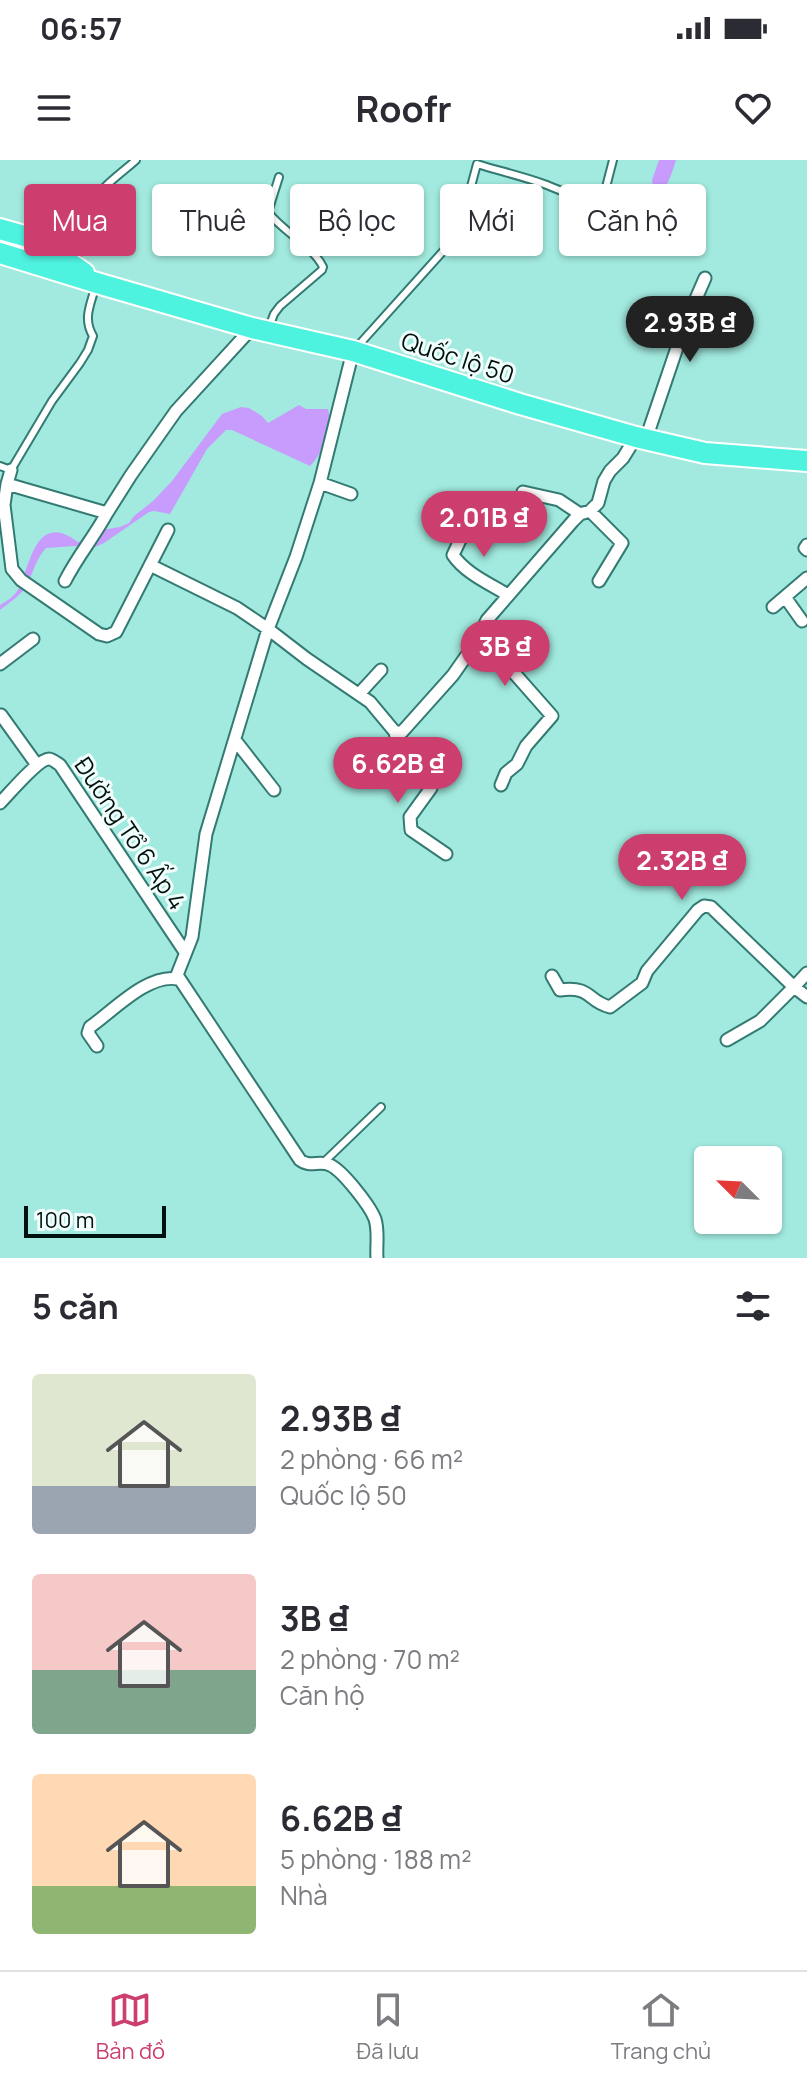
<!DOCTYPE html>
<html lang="vi">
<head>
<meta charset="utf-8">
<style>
	:root { --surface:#fff; --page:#f7f7f7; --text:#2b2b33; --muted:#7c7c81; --line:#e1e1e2; --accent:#cb3e6e }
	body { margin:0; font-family:Manrope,sans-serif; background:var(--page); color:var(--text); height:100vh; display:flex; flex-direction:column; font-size:30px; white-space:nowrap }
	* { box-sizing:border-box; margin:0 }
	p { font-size:26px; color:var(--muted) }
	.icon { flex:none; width:44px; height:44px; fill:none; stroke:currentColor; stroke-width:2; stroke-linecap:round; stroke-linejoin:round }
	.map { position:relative; height:1098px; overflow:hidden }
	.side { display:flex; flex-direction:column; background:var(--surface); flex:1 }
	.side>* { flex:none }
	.top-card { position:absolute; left:24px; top:24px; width:760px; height:72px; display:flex; gap:16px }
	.needle { width:52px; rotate:294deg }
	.tools { position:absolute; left:694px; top:986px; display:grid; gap:16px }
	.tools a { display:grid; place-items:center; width:88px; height:88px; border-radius:8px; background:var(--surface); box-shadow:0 2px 6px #0004; font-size:40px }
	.scale { position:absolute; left:24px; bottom:20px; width:142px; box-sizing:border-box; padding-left:8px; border:4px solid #00120f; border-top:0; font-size:22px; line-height:28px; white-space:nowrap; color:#00120f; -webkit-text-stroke:6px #f1fefc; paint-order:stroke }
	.price { position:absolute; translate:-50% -68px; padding:0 18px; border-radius:28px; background:var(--accent); color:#fff; font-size:26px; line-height:52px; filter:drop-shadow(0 2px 4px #0008) }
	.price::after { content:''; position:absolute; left:50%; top:48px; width:24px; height:18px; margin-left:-12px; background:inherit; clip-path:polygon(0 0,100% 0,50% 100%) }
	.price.current { background:#222; color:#fff }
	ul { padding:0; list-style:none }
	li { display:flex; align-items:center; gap:24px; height:200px; padding:0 32px }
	li span { display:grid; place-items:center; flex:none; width:224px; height:160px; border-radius:8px; color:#555 }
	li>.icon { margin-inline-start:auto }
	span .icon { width:96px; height:96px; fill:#fffc; stroke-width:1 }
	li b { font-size:34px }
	h2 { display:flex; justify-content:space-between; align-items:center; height:96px; padding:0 32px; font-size:34px }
	.chip { padding:0 28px; border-radius:8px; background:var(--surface); box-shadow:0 2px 6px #0004; font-size:28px; line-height:72px }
	.chip.current { background:var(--accent); color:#fff }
	.status { display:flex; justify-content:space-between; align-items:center; height:56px; padding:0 40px; background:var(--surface); direction:ltr }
	.status svg { height:22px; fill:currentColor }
	header { display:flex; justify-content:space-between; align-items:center; height:104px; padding:0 32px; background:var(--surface); font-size:36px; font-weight:700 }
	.tab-bar { display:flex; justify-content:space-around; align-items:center; height:112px; border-top:2px solid var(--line); background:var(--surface); font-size:22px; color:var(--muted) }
	.tab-bar a { display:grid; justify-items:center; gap:4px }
	.tab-bar .current { color:var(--accent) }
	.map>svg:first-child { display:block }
	.water { fill:#c79cfc }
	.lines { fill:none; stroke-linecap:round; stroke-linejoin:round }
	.lane-casing { stroke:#337b72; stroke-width:10 }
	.street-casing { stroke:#337b72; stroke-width:15 }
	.highway-casing { stroke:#fff; stroke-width:24 }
	.lane { stroke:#fff; stroke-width:6 }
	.street { stroke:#fff; stroke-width:11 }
	.highway { stroke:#4ef3e0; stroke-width:20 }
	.labels { text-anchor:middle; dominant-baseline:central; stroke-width:6; stroke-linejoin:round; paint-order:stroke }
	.street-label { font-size:24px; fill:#00120f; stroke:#f1fefc }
</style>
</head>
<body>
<div class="status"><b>06:57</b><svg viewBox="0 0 49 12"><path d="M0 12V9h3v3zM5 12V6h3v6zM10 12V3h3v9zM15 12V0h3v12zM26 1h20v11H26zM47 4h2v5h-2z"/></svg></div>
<header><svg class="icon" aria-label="menu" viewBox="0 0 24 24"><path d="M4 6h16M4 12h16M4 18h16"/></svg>Roofr<svg class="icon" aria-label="heart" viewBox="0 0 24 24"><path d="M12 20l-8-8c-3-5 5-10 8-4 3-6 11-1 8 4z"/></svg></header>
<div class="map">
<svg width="807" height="1098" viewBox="0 0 807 1098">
	<rect width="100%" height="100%" fill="#a2eadf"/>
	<path class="water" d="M659,0h17c-4,14 -9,27 -18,38h-4l-2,-18z
		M299,245l7,4h22c5,16 -5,45 -18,57l-78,-36h-6l-19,19 -37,65 -16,-3 -5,1 -45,31 -9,4 -9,2 -11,-3 -29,2c-10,11 -12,22 -18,35 -6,12 -18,19 -28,27v-5c7,-4 15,-9 19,-17 12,-27 18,-77 59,-46l15,-2 9,-10 18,-3 9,-4 5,-7 19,-15 19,-20 50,-67 19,-7 8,1 13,8 6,7z"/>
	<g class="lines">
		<g class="lane-casing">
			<path id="lane" d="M76,102c4,-26 7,-52 26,-72 10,-11 23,-20 34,-30
				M268,170l6,-16 6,-8 42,-36 1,-3c-10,-21 -40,-35 -55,-55l11,-35
				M356,188l99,-110 6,-14 16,-60c22,7 45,12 67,20 18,7 35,15 54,16l7,-9 8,-31
				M0,306l11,4 41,-69 28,-38 8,-13 5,-14c-10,-17 -3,-30 2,-48
				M323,1003l58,-56"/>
		</g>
		<g class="street-casing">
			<path id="street" d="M353,191l-33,132 -24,74 -28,72 -62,205 -14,103 -15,38 123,185c10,8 19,0 30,5 13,6 40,41 45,54 4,13 1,26 2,39
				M646,279l39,-115 20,-46
				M11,310l-4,14 -3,21 8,64 9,11 78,54 8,2 9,-4 52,-102
				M320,323l31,11
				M7,324l100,29 24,-38 45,-64 76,-83
				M523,332l36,8 21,14
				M590,351l32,32 -23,38
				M476,360l-16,20 -7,15c12,18 37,29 55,40
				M807,385l-2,3 2,2
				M150,405l87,43 31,21 39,30 63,43 25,30h7l51,-57 23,-33 11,-22 86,-99 7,-7 10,-3 8,-8 6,-22 6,-10 13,-13 13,-21
				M65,421c12,-24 29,-44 42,-68
				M785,437l17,24
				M773,447l34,-29
				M476,482l39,32 37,42 -26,30 -9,18 -11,9 -5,12
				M0,504l33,-25
				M359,534l22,-24
				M1,555l36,50
				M395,572c4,28 26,33 36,56l-21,29 1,13 35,24
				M235,580l39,50
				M0,643c9,-9 38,-44 49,-44 3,0 8,4 11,6l125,187
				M807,813l-13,14 13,10
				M552,816l8,14c33,-4 26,11 50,17l32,-24 5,-12 51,-61 6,-4 7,1 83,80 -34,34 -33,19
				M97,886l-9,-13 2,-6c23,-16 58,-54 88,-48"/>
		</g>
		<g class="highway-casing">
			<path id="highway" d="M0,69l35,10 49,34
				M0,93l97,30 155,45 101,23 167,53 116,33 69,16 102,8"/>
		</g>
		<use href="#lane" class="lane"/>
		<use href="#street" class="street"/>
		<use href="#highway" class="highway"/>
	</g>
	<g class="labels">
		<g class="street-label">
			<text transform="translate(458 197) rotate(18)">Quốc lộ 50</text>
			<text transform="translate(131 673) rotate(56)">Đường Tổ 6 Ấp 4</text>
		</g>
	</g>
</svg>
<div class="tools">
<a><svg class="needle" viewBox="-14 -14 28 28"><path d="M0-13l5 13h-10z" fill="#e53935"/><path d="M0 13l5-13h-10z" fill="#7c7c81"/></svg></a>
</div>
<div class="scale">100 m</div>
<b class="price current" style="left:690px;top:204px">2.93B ₫</b>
<b class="price" style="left:484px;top:399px">2.01B ₫</b>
<b class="price" style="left:505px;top:528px">3B ₫</b>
<b class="price" style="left:398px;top:645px">6.62B ₫</b>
<b class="price" style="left:682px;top:742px">2.32B ₫</b>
<div class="top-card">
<a class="chip current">Mua</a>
<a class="chip">Thuê</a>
<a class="chip">Bộ lọc</a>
<a class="chip">Mới</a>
<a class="chip">Căn hộ</a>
</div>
</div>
<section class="side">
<h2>5 căn<svg class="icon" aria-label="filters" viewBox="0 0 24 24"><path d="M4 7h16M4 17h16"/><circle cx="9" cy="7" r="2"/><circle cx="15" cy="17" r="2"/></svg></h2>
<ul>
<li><span style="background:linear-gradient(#dfe7d0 70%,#9aa5b1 0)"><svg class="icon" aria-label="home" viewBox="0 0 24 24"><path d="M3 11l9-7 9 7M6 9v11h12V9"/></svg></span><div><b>2.93B ₫</b><p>2 phòng · 66 m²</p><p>Quốc lộ 50</p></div></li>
<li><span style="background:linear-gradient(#f6c9c9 60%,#7fa58c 0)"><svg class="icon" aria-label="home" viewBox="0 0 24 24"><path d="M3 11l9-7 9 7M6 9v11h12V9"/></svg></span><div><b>3B ₫</b><p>2 phòng · 70 m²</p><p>Căn hộ</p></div></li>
<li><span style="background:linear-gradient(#ffd9b3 70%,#8fb573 0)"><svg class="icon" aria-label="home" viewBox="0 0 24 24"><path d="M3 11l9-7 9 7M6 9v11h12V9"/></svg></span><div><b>6.62B ₫</b><p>5 phòng · 188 m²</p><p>Nhà</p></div></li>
</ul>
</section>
<nav class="tab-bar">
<a class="current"><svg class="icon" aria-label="map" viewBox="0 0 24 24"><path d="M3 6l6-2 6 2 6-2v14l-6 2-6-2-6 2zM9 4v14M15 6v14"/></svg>Bản đồ</a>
<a><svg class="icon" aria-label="saved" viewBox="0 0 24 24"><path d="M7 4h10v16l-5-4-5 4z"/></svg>Đã lưu</a>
<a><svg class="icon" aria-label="home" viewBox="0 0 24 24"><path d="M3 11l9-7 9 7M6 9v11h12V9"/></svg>Trang chủ</a>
</nav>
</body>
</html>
